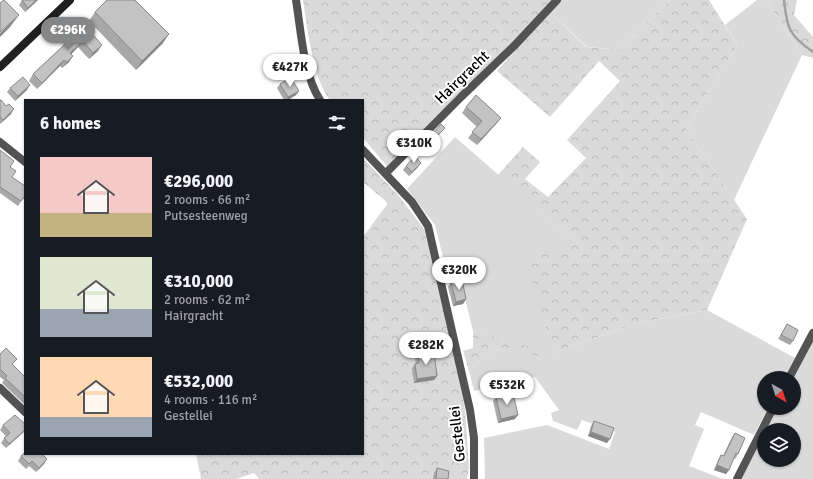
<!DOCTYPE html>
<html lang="en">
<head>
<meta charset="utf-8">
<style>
	:root { --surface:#171b24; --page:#20242c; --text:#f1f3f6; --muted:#9ea1a6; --accent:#858687 }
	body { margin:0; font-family:Signika,sans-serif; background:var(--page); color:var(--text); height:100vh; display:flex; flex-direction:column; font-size:15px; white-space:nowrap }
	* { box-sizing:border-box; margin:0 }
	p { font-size:13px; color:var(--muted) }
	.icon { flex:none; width:22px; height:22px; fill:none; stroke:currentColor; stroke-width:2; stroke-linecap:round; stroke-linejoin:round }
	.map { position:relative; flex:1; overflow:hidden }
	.panel { position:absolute; left:24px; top:99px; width:340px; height:356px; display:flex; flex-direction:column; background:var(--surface); border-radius:0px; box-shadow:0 1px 3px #0004 }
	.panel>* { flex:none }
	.needle { width:26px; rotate:141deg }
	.tools { position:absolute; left:757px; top:371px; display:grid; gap:8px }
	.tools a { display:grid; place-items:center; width:44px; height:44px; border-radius:50%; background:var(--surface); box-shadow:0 1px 3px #0004; font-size:20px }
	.price { position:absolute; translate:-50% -34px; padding:0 9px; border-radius:14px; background:#fff; color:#222; font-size:13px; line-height:26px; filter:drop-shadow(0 1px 2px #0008) }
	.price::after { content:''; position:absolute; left:50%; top:24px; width:12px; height:9px; margin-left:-6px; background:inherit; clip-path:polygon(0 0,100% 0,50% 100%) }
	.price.active { background:var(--accent); color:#fff }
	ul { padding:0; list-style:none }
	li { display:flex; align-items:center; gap:12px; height:100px; padding:0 16px }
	li span { display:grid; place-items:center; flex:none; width:112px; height:80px; border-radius:0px; color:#555 }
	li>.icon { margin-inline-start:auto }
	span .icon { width:48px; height:48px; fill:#fffc; stroke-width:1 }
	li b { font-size:17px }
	h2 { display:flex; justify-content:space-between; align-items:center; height:48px; padding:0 16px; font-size:17px }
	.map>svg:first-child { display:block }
	.green { fill:#dadada }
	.forest { fill:url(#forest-crowns) }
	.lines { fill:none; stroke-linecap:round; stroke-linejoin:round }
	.stream { stroke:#a1a1a1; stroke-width:2.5 }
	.minor { stroke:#535353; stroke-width:8 }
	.secondary { stroke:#202020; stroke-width:8 }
	.wall { fill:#a8a8a8 }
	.shaded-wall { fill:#888 }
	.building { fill:#c3c3c3; stroke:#888 }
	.labels { text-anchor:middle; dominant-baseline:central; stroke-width:4; stroke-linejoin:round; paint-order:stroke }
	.street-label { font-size:15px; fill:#000; stroke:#fff }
</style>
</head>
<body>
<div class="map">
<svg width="813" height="479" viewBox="0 0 813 479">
	<defs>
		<pattern id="forest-crowns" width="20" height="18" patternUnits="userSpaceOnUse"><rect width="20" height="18" fill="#dadada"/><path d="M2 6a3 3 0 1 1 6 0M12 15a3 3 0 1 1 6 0" fill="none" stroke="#b9b9b9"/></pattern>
	</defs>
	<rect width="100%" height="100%" fill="#fff"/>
	<path class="green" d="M560,0h110l-50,50 -33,-3 -38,-36z
		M757,0h9l36,55 -68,145 -48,-71 51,-84 -12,-20z
		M455,137l123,107 -25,109 84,-30 70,-13 88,48 -11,20h-20v30h4l-14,27 -53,-23 -6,13 9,4 -15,37 34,13h-238l-1,-41 63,-13 62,24 6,-17 -33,-12 -5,10 -24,-9 -2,-8 8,-3 -24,-33 -61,14 -5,-20 25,-22 57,8 2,-3 -80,-23 -13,-53 -11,3 -14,-56 -28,-36z
		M813,341v138h-74l25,-46v27h30v-30h-28l11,-22h17l-1,-30z"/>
	<path class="forest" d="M303,0h249l-3,11 37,36 34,3 50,-50h39l28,45 -51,84 61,90 -40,91 -70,13 -84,30 -2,5 -57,-9 -25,22 -6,-20 10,-3v-17l80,22 -27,-93 52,-16 -80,-69 25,-28 17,15 -15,17 23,18 38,-39 -19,-18 53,-59 -21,-20 -49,56 -53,-46 48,-56 -158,151 -24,-28v-38h-33c-17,-20 -23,-74 -27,-100z
		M766,0h31l-3,15 19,22v21l-11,-3z
		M363,158l36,38 25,33 30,121 11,59 4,59 -2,11h-208l-5,-6 -18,6h-35l-5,-25h167v-217l25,-34 -25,-21z"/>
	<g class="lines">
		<path class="stream" d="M784,0c3,29 5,35 29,52"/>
		<path class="minor" d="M296,0c5,30 7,74 24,100
			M0,142l25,20
			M363,150l49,52 16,24 42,184 4,28v41
			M386,173l75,-76 54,-52 42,-45
			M789,378l24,-45
			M0,388l25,24
			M737,479l36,-71"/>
		<path class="secondary" d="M0,67l70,-67"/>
	</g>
	<path class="wall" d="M22,0h16l-13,12 -6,-7z
		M95,12l68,31 -27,27 -47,-49z
		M72,30l26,21 -9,8 -11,-12 -7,7 -2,8 -7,6 -2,-2 -23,23 -8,-8 4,-7 37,-35 -2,-3z
		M280,84l16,11 -8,5h-4l-7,-12z
		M10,88l17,2 -12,11 -8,-9z
		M0,100l11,14 -11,10z
		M466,107l35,11 -5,6 -19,21 -9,-7 9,-11 -15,-14z
		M445,128l-9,10 -4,-4 2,-2z
		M0,150l11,17 1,10 13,19 -7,10 -18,-13z
		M406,166l12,1 -9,9 -6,-6z
		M451,282l15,17 -3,5 -10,2 -5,-19z
		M787,324l6,17 -3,4 -12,-6z
		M0,354l17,5 -5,6 13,12v28l-23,-22 2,-3 -4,-3z
		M418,354l19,22 -3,4 -20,3 -2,-15 3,-4h1l-1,-5z
		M496,397l19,22 -17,4 -5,-22z
		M594,421l13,22 -19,-7 3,-10z
		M25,424l-19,24 -5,-5 5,-7 -6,-6 3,-5z
		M735,433l3,21 -3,5 -1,-1 -8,16 -12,-4 4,-10 3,-5 2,1 9,-19z
		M21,456l23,8 -8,8 -7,-6 -3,3 -8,-8z
		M437,468l11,11h-15l1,-6z"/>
	<path class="shaded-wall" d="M36,0h2l-13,12 3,-4z
		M19,15l-9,12 -10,10v-4z
		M169,34l-6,9 -27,27 6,-9z
		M83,41l-5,6 -12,13 4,-7z
		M102,45l-4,6 -9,8 4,-6z
		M73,56l-4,6 -7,6 5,-6z
		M64,60l-4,6 -23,23 5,-6z
		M30,85l-3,5 -12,11 3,-5z
		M299,91l-3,4 -8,5h-2l2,-3z
		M14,109l-3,5 -11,10 3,-4z
		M501,118l-5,6 -19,21 4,-6z
		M421,163l-3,4 -9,9 3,-4z
		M466,299l-3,5 -10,2 3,-4z
		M437,376l-3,4 -20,3 3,-4z
		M518,415l-3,4 -17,4 3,-4z
		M25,430v1l-19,17 3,-4z
		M591,432l19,7 -3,4 -19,-7z
		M47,459l-3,5 -8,8 3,-4z
		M717,465l12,5 -3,4 -12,-4z"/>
	<path class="building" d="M4,0l15,15 -19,17v-29z
		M22,0h14l-8,8z
		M107,0h28l34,34 -27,27 -47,-49z
		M81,21l21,24 -9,8 -10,-12 -13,12 3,3 -6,6 -3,-2 -22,23 -9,-9 43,-40 -4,-4z
		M23,77l7,8 -12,11 -8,-8z
		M291,78l8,13 -11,6 -8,-13z
		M476,95l25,23 -20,21 -9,-7 10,-11 -16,-14z
		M0,100h1l5,6 3,-2 5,5 -11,11 -3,-3z
		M441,124l4,4 -7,7 -4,-3z
		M0,150l14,11 -4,6 6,4 -4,6 13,9v10l-4,5 -21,-14z
		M415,156l6,7 -9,9 -6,-6z
		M462,280l4,19 -10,3 -5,-20z
		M787,324l11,6 -5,11 -12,-6z
		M6,348l11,11 -5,5 13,13v20l-20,-19 2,-2 -7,-7v-15z
		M434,352l3,24 -20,3 -2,-15 4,-1 -1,-9z
		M513,393l5,22 -17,4 -5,-22z
		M15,415l10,9v6l-16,14 -5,-6 6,-5 -7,-8z
		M594,421l20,7 -4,11 -19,-7z
		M735,433l10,5 -7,16 -2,-1 -7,17 -12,-5 4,-10 3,1z
		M25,452v2h17l5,5 -8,9 -7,-7 -3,3 -8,-8z
		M437,468l12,3 -1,8h-12z"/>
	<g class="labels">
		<g class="street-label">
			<text transform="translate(462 77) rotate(-44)">Hairgracht</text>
			<text transform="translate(457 434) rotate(-96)">Gestellei</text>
		</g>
	</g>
</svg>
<div class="tools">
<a><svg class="needle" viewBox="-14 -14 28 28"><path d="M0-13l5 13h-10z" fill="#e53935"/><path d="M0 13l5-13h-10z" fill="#9ea1a6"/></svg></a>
<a><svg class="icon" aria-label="layers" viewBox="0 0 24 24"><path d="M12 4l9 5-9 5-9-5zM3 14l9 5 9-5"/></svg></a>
</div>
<b class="price active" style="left:68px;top:51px">€296K</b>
<b class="price" style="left:290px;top:88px">€427K</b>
<b class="price" style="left:414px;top:164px">€310K</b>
<b class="price" style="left:459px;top:291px">€320K</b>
<b class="price" style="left:426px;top:366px">€282K</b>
<b class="price" style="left:507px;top:406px">€532K</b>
<section class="panel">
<h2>6 homes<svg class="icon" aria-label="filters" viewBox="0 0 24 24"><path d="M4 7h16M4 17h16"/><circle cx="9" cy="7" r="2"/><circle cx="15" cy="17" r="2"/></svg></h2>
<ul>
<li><span style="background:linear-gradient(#f6c9c9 70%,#c2b280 0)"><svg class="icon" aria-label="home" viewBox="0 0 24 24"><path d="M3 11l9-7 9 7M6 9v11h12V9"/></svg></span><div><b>€296,000</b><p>2 rooms · 66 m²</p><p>Putsesteenweg</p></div></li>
<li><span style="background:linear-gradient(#dfe7d0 65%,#9aa5b1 0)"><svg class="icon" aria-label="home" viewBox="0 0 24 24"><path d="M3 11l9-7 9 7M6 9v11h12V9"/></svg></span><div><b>€310,000</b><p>2 rooms · 62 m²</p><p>Hairgracht</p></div></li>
<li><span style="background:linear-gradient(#ffd9b3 75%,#9aa5b1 0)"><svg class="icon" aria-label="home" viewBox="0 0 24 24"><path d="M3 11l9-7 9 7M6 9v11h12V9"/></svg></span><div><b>€532,000</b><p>4 rooms · 116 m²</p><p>Gestellei</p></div></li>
</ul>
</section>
</div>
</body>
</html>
